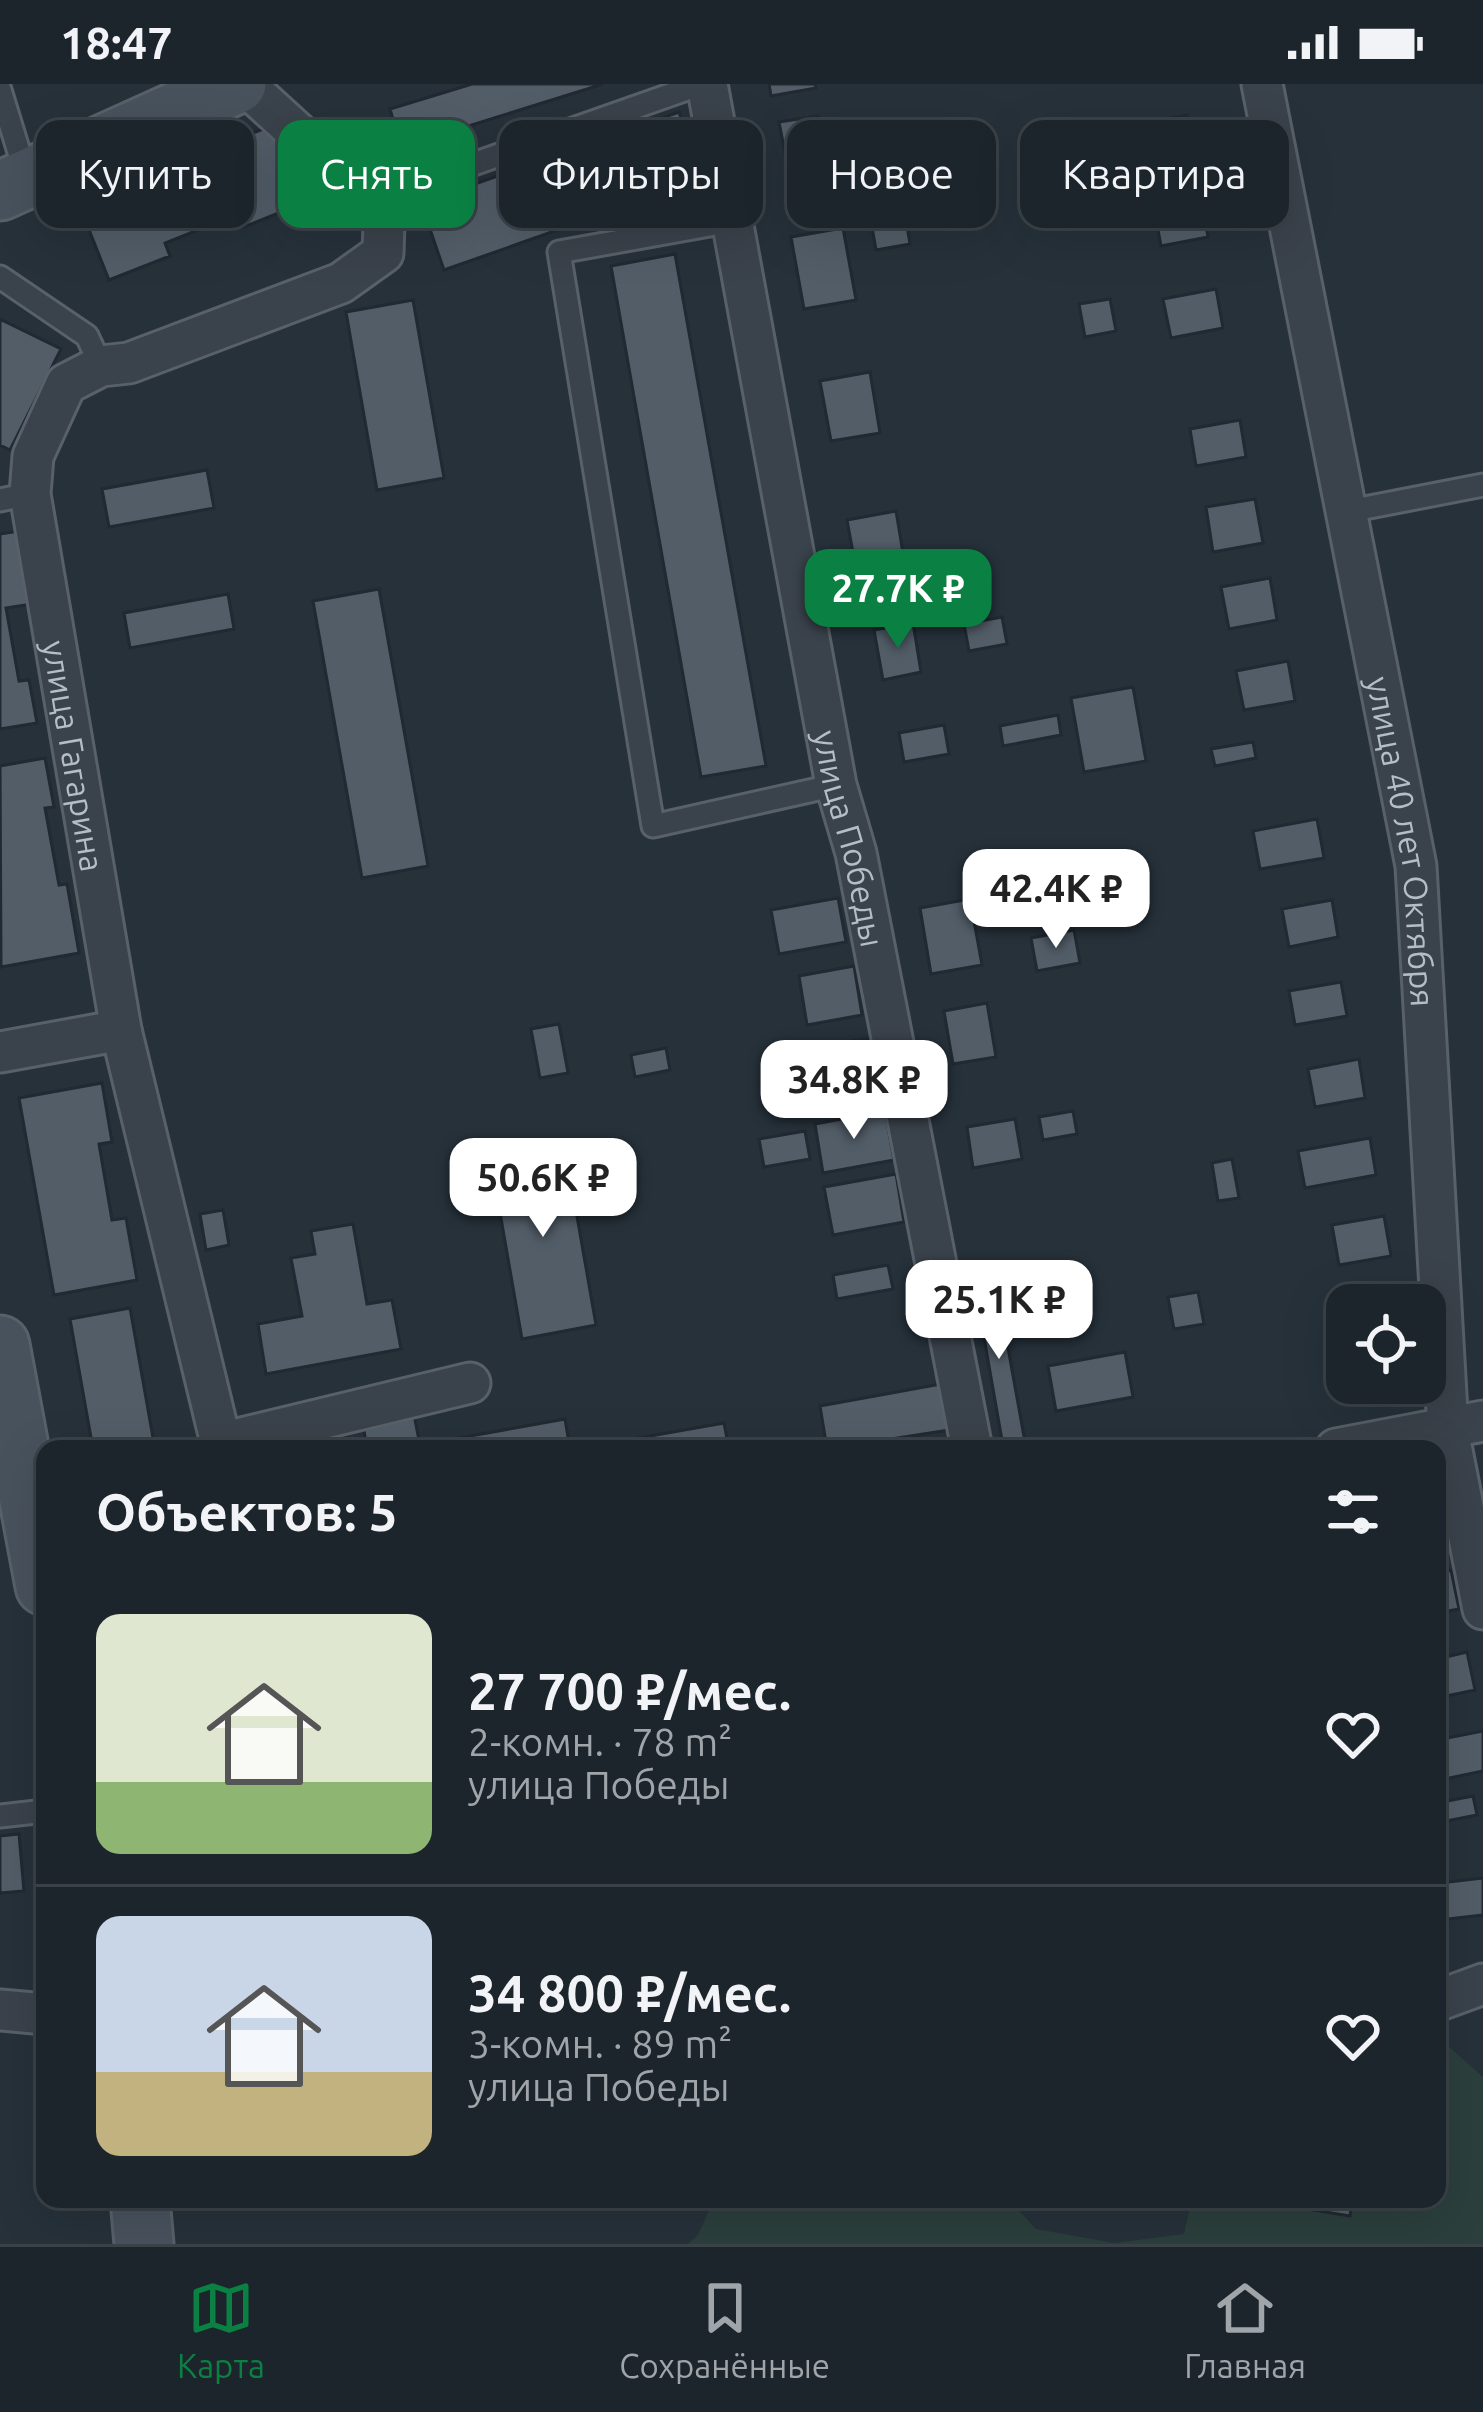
<!DOCTYPE html>
<html lang="ru">
<head>
<meta charset="utf-8">
<style>
	:root { --surface:#1c252c; --page:#252d34; --text:#f1f3f6; --muted:#a0a5a9; --line:#3a4248; --accent:#0b8043 }
	body { margin:0; font-family:Ubuntu,sans-serif; background:var(--page); color:var(--text); height:100vh; display:flex; flex-direction:column; font-size:45px; white-space:nowrap }
	* { box-sizing:border-box; margin:0 }
	p { font-size:39px; color:var(--muted) }
	.icon { flex:none; width:66px; height:66px; fill:none; stroke:currentColor; stroke-width:2; stroke-linecap:round; stroke-linejoin:round }
	.map { position:relative; flex:1; overflow:hidden }
	.drawer { position:absolute; left:36px; top:1356px; width:1410px; height:768px; display:flex; flex-direction:column; background:var(--surface); border-radius:24px; box-shadow:0 12px 48px #0002,0 0 0 3px var(--line) }
	.drawer>* { flex:none }
	.top-card { position:absolute; left:36px; top:36px; width:1413px; height:108px; display:flex; gap:24px }
	.controls { position:absolute; left:1326px; top:1200px; display:grid; gap:24px }
	.controls a { display:grid; place-items:center; width:120px; height:120px; border-radius:24px; background:var(--surface); box-shadow:0 12px 48px #0002,0 0 0 3px var(--line); font-size:60px }
	.price { position:absolute; translate:-50% -102px; padding:0 27px; border-radius:24px; background:#fff; color:#222; font-size:39px; line-height:78px; filter:drop-shadow(0 3px 6px #0008) }
	.price::after { content:''; position:absolute; left:50%; top:72px; width:36px; height:27px; margin-left:-18px; background:inherit; clip-path:polygon(0 0,100% 0,50% 100%) }
	.price.active { background:var(--accent); color:#fff }
	ul { padding:0; list-style:none }
	li { display:flex; align-items:center; gap:36px; height:300px; padding:0 60px }
	li+li { border-top:3px solid var(--line) }
	li span { display:grid; place-items:center; flex:none; width:336px; height:240px; border-radius:24px; color:#555 }
	li>.icon { margin-inline-start:auto }
	span .icon { width:144px; height:144px; fill:#fffc; stroke-width:1 }
	li b { font-size:51px }
	h2 { display:flex; justify-content:space-between; align-items:center; height:144px; padding:0 60px; font-size:51px }
	.pill { padding:0 42px; border-radius:24px; background:var(--surface); box-shadow:0 12px 48px #0002,0 0 0 3px var(--line); font-size:42px; line-height:108px }
	.pill.active { background:var(--accent); color:#fff }
	.status { display:flex; justify-content:space-between; align-items:center; height:84px; padding:0 60px; background:var(--surface); direction:ltr }
	.status svg { height:33px; fill:currentColor }
	.tab-bar { display:flex; justify-content:space-around; align-items:center; height:168px; border-top:3px solid var(--line); background:var(--surface); font-size:33px; color:var(--muted) }
	.tab-bar a { display:grid; justify-items:center; gap:6px }
	.tab-bar .active { color:var(--accent) }
	.map>svg:first-child { display:block }
	.green { fill:#2b3f3d }
	.building { fill:#525d68; stroke:#212932; stroke-width:3 }
	.lines { fill:none; stroke-linecap:round; stroke-linejoin:round }
	.service-casing { stroke:#586069; stroke-width:27 }
	.minor-casing { stroke:#586069; stroke-width:45 }
	.secondary-casing { stroke:#586069; stroke-width:63 }
	.service { stroke:#3a424b; stroke-width:21 }
	.minor { stroke:#3a424b; stroke-width:39 }
	.secondary { stroke:#48525d; stroke-width:57 }
	.labels { text-anchor:middle; dominant-baseline:central; stroke-width:12; stroke-linejoin:round; paint-order:stroke }
	.street-label { font-size:33px; fill:#b5bdc6; stroke:#1f2730 }
</style>
</head>
<body>
<div class="status"><b>18:47</b><svg viewBox="0 0 49 12"><path d="M0 12V9h3v3zM5 12V6h3v6zM10 12V3h3v9zM15 12V0h3v12zM26 1h20v11H26zM47 4h2v5h-2z"/></svg></div>
<div class="map">
<svg width="1483" height="2160" viewBox="0 0 1483 2160">
	<rect width="100%" height="100%" fill="#26313a"/>
	<path class="green" d="M1437,1952l46,41v167h-795l10,-9 16,-36h294l28,30 78,14 70,-9 8,-35h245z"/>
	<path class="building" d="M472,0h131l-202,63 -11,-38z
		M769,0h46l1,4 -45,8z
		M679,28l23,67 -258,91 -23,-67z
		M1187,31l13,70 -43,8 -12,-70z
		M818,32l7,35 -39,7 -7,-36z
		M276,40l30,78 -62,25 -6,-13 -73,29 5,13 -61,24 -31,-78z
		M1201,115l7,38 -47,9 -7,-38z
		M906,136l4,24 -34,6 -4,-23z
		M843,144l13,72 -52,9 -13,-72z
		M675,170l91,512 -65,11 -90,-511z
		M1216,205l7,39 -52,10 -8,-39z
		M1110,215l6,32 -31,6 -6,-33z
		M413,216l31,178 -67,12 -31,-178z
		M0,235l61,30 -51,101 -10,-5z
		M870,288l10,61 -49,8 -11,-60z
		M1240,336l6,37 -50,9 -6,-37z
		M207,386l7,38 -105,19 -7,-38z
		M1255,415l8,44 -50,9 -7,-45z
		M896,427l10,60 -48,9 -11,-60z
		M19,447l13,73 -26,4 13,73 10,-1 8,43 -37,6v-195z
		M1270,494l7,42 -48,9 -8,-42z
		M379,505l49,277 -66,12 -49,-277z
		M228,510l6,35 -104,19 -6,-35z
		M1002,533l5,27 -38,7 -5,-27z
		M913,539l8,49 -38,8 -9,-50z
		M1288,577l7,40 -51,9 -8,-39z
		M1133,603l13,74 -62,11 -13,-74z
		M1058,631l3,20 -58,11 -3,-20z
		M944,641l5,29 -45,8 -5,-29z
		M1253,658l3,16 -41,8 -4,-17z
		M45,674l9,49 -9,1 14,77 8,-1 12,69 -78,14 -1,-201z
		M1317,735l7,39 -64,11 -7,-38z
		M838,814l8,44 -67,12 -8,-44z
		M970,815l12,66 -51,9 -11,-66z
		M1332,816l6,37 -49,10 -7,-38z
		M1074,846l6,33 -43,8 -6,-33z
		M854,882l8,49 -55,10 -8,-49z
		M1341,898l6,34 -52,9 -6,-34z
		M987,919l9,54 -43,7 -9,-53z
		M559,940l9,49 -28,5 -9,-49z
		M871,954l8,46 -57,11 -9,-47z
		M666,964l4,22 -35,7 -4,-22z
		M1359,975l6,39 -50,9 -7,-38z
		M102,999l10,59 -13,2 13,76 14,-2 11,62 -83,15 -35,-197z
		M885,1027l9,49 -71,13 -8,-49z
		M1073,1027l4,23 -34,6 -4,-23z
		M1015,1035l7,40 -49,9 -6,-41z
		M805,1047l5,28 -46,8 -5,-28z
		M1370,1054l6,37 -71,13 -7,-37z
		M564,1058l32,183 -74,14 -32,-184z
		M1232,1075l7,39 -21,3 -6,-38z
		M896,1090l8,48 -71,13 -9,-48z
		M223,1126l6,35 -23,5 -6,-36z
		M1384,1132l7,40 -52,9 -7,-40z
		M353,1140l14,80 25,-4 9,49 -135,25 -8,-50 44,-8 -11,-58 24,-4 -4,-23z
		M888,1181l5,24 -56,10 -4,-24z
		M995,1192l30,166 -22,4 -29,-166z
		M1198,1208l6,32 -30,5 -6,-32z
		M1397,1212l2,9h-48z
		M130,1224l25,141h-62l-23,-130z
		M1125,1268l8,45 -77,14 -8,-45z
		M941,1300l8,46 -122,19 -7,-43z
		M414,1331l6,30 145,-26 5,30h-203l-4,-25z
		M724,1339l5,26h-88l-2,-11z
		M1451,1486l8,39 -22,4v-40z
		M1467,1568l8,38 -38,8v-39z
		M1483,1647v40l-43,9 -3,-40z
		M1473,1712l4,19 -36,7 -4,-19z
		M19,1750l5,57 -24,2v-57z
		M1483,1794v37l-35,4 -8,-36z
		M1315,2115h37l-2,17 -37,-6z"/>
	<g class="lines">
		<g class="service-casing">
			<path id="service" d="M0,6l26,85
				M371,116l330,-116
				M732,137l-173,31 94,574 183,-41
				M0,193l87,59 14,30
				M0,416l30,-6
				M1349,427l134,-26
				M0,1732l45,-5"/>
		</g>
		<g class="minor-casing">
			<g id="minor">
				<path id="s1" d="M244,0l127,116 13,23 -1,30 -42,30 -212,80 -28,3 -35,18 -33,72 -3,38 91,536 100,413 249,-60"/>
				<path id="s2" d="M707,0l129,701 20,68 116,596"/>
				<path id="s3" d="M1262,0l154,782 32,564 35,179"/>
				<path d="M0,968l121,-22"/>
				<path d="M1336,1365l147,-28"/>
				<path d="M1437,1917l46,-17"/>
				<path d="M0,1926l45,4"/>
			</g>
		</g>
		<g class="secondary-casing">
			<path id="secondary" d="M0,107l237,-107
				M0,1261l45,241
				M140,2115l4,45"/>
		</g>
		<use href="#service" class="service"/>
		<use href="#minor" class="minor"/>
		<use href="#secondary" class="secondary"/>
	</g>
	<g class="labels">
		<g class="street-label">
			<text stroke="none"><textPath href="#s1" startOffset="957">улица Гагарина</textPath></text>
			<text stroke="none"><textPath href="#s2" startOffset="768">улица Победы</textPath></text>
			<text stroke="none"><textPath href="#s3" startOffset="771">улица 40 лет Октября</textPath></text>
		</g>
	</g>
</svg>
<div class="controls">
<a><svg class="icon" aria-label="locate" viewBox="0 0 24 24"><circle cx="12" cy="12" r="6"/><path d="M12 2v4M12 18v4M2 12h4M18 12h4"/></svg></a>
</div>
<b class="price active" style="left:898px;top:567px">27.7K ₽</b>
<b class="price" style="left:1056px;top:867px">42.4K ₽</b>
<b class="price" style="left:854px;top:1058px">34.8K ₽</b>
<b class="price" style="left:543px;top:1156px">50.6K ₽</b>
<b class="price" style="left:999px;top:1278px">25.1K ₽</b>
<div class="top-card">
<a class="pill">Купить</a>
<a class="pill active">Снять</a>
<a class="pill">Фильтры</a>
<a class="pill">Новое</a>
<a class="pill">Квартира</a>
</div>
<section class="drawer">
<h2>Объектов: 5<svg class="icon" aria-label="filters" viewBox="0 0 24 24"><path d="M4 7h16M4 17h16"/><circle cx="9" cy="7" r="2"/><circle cx="15" cy="17" r="2"/></svg></h2>
<ul>
<li><span style="background:linear-gradient(#dfe7d0 70%,#8fb573 0)"><svg class="icon" aria-label="home" viewBox="0 0 24 24"><path d="M3 11l9-7 9 7M6 9v11h12V9"/></svg></span><div><b>27 700 ₽/мес.</b><p>2-комн. · 78 m²</p><p>улица Победы</p></div><svg class="icon" aria-label="heart" viewBox="0 0 24 24"><path d="M12 20l-8-8c-3-5 5-10 8-4 3-6 11-1 8 4z"/></svg></li>
<li><span style="background:linear-gradient(#c9d6e8 65%,#c2b280 0)"><svg class="icon" aria-label="home" viewBox="0 0 24 24"><path d="M3 11l9-7 9 7M6 9v11h12V9"/></svg></span><div><b>34 800 ₽/мес.</b><p>3-комн. · 89 m²</p><p>улица Победы</p></div><svg class="icon" aria-label="heart" viewBox="0 0 24 24"><path d="M12 20l-8-8c-3-5 5-10 8-4 3-6 11-1 8 4z"/></svg></li>
</ul>
</section>
</div>
<nav class="tab-bar">
<a class="active"><svg class="icon" aria-label="map" viewBox="0 0 24 24"><path d="M3 6l6-2 6 2 6-2v14l-6 2-6-2-6 2zM9 4v14M15 6v14"/></svg>Карта</a>
<a><svg class="icon" aria-label="saved" viewBox="0 0 24 24"><path d="M7 4h10v16l-5-4-5 4z"/></svg>Сохранённые</a>
<a><svg class="icon" aria-label="home" viewBox="0 0 24 24"><path d="M3 11l9-7 9 7M6 9v11h12V9"/></svg>Главная</a>
</nav>
</body>
</html>
